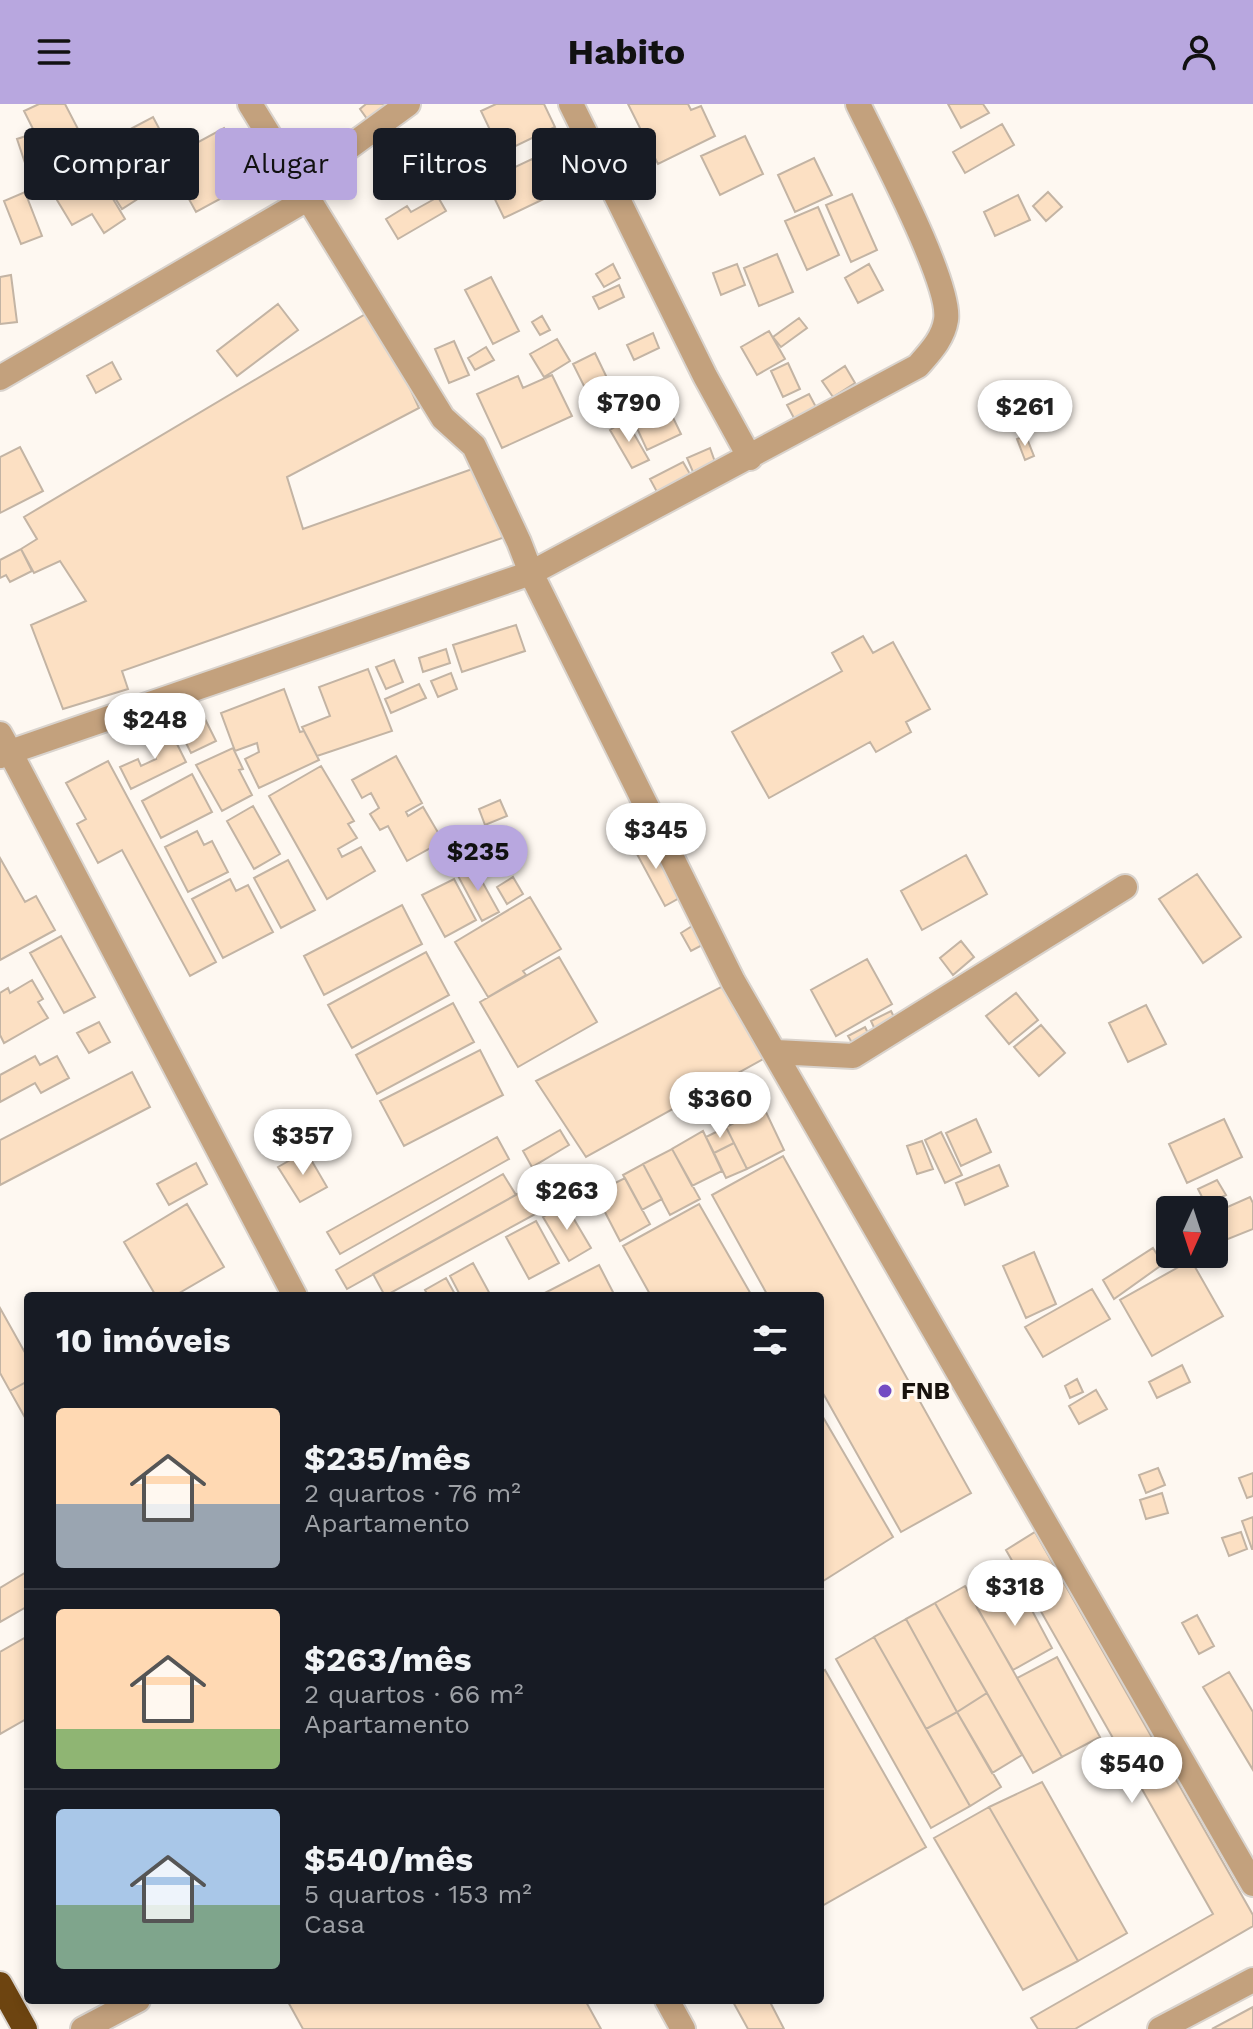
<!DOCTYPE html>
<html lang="pt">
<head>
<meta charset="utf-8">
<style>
	:root { --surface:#171b24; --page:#242831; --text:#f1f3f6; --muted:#9ea1a6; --line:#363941; --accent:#b8a7df }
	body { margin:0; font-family:"Work Sans",sans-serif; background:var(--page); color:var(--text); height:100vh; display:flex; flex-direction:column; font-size:30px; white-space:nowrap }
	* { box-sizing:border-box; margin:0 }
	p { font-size:26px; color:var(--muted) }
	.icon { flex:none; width:44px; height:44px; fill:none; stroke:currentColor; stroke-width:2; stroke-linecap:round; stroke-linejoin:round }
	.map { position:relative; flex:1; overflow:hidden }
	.sheet { position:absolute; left:24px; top:1188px; width:800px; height:712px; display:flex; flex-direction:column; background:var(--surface); border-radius:8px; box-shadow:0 4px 12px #0003 }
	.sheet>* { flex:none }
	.guide { position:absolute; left:24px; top:24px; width:800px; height:72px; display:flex; gap:16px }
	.needle { width:52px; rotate:183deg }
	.fabs { position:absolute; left:1156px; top:1092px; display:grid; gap:16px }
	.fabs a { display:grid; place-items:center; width:72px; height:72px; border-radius:8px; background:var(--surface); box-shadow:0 4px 12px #0003; font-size:40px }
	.price { position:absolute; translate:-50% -68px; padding:0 18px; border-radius:28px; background:#fff; color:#222; font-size:26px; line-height:52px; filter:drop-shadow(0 2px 4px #0008) }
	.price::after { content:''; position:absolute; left:50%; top:48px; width:24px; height:18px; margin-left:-12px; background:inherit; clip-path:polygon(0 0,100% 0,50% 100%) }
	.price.current { background:var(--accent); color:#111 }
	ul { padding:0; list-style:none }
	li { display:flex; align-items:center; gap:24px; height:200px; padding:0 32px }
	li+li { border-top:2px solid var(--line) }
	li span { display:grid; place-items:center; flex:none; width:224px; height:160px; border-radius:8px; color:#555 }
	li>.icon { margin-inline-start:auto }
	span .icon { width:96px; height:96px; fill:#fffc; stroke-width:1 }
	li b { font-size:34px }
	h2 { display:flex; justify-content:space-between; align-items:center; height:96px; padding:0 32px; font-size:34px }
	.chip { padding:0 28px; border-radius:8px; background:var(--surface); box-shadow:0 4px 12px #0003; font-size:28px; line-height:72px }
	.chip.current { background:var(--accent); color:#111 }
	header { display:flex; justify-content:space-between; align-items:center; height:104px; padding:0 32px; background:var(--accent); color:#111; font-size:36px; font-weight:700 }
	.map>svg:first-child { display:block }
	.building { fill:#fce0c3; stroke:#c3b4a4; stroke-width:2 }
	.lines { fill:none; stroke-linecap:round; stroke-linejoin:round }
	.minor-casing { stroke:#d9d3cd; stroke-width:28 }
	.highway-casing { stroke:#d9d3cd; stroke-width:28 }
	.minor { stroke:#c3a17d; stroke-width:24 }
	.highway { stroke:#6d4410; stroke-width:24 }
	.poi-dot { fill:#724bc3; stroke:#fef8f1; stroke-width:3 }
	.labels { text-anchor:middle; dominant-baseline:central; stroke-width:6; stroke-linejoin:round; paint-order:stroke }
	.poi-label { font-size:24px; font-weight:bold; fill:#18120d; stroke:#fef8f1; text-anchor:start }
</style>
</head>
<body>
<header><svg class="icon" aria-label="menu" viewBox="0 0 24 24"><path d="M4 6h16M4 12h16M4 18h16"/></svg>Habito<svg class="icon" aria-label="person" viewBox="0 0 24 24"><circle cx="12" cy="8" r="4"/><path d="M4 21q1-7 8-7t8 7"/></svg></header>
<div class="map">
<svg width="1253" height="1925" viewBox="0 0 1253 1925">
	<rect width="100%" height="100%" fill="#fef8f1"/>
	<path class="building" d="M39,0h26l13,25 -36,18 -18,-36z
		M366,0h30l-26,19 -10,-14z
		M496,0h48l11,23 -54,26 -20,-42z
		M628,0h60l3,6 10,-4 14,30 -57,28z
		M948,0h35l6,9 -28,15z
		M153,13l9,17 -32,17 -9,-17z
		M1002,20l12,21 -49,28 -12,-21z
		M224,24l29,53 -57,31 -29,-53z
		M35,29l14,42 -18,6 -14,-42z
		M745,32l18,38 -43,21 -19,-39z
		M814,54l18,37 -37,17 -17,-37z
		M532,55l18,37 -46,22 -18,-37z
		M129,59l18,30 -25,16 -19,-30z
		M98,70l27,45 -21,14 -12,-19 -20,11 -15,-25z
		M25,88l17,44 -21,8 -17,-43z
		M1048,88l14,15 -16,14 -13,-15z
		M852,90l25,56 -26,12 -25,-57z
		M1018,91l12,25 -35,16 -11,-24z
		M438,93l8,14 -48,28 -12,-20 21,-13 4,6z
		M818,103l21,48 -32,15 -22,-49z
		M777,150l16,38 -34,14 -15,-38z
		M613,160l7,14 -16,9 -8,-13z
		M737,160l8,21 -24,10 -8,-22z
		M869,160l14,26 -25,13 -13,-25z
		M11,171l6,47 -17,2v-47z
		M491,173l28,54 -26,13 -28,-54z
		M619,181l5,12 -25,12 -6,-12z
		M278,200l20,26 -61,46 -20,-25z
		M374,205l45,99 -132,69 16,52 172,-61 33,68 -386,135 6,18 -65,20 -32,-84 55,-24 -26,-40 -26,12 -13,-24 16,-10 -13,-22z
		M542,212l8,14 -10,5 -8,-13z
		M799,214l8,10 -26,19 -8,-10z
		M769,227l16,28 -28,16 -16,-28z
		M653,229l6,15 -25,12 -7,-15z
		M557,235l13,22 -26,16 -14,-23z
		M454,237l15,34 -20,8 -14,-34z
		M486,243l8,13 -19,10 -7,-12z
		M595,249l13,27 -22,10 -13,-26z
		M112,258l9,17 -25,14 -9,-17z
		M788,259l12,26 -17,8 -12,-26z
		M845,262l10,17 -22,14 -11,-16z
		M552,271l20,41 -70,32 -25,-54 41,-18 5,12z
		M598,283l5,10 -9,5 -6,-10z
		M809,290l8,15 -22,11 -8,-15z
		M652,298l3,6 11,-5 15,31 -34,16 -17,-37z
		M626,316l23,40 -17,8 -22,-38z
		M1026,332l8,20 -9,4 -8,-21z
		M20,343l23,44 -43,22v-56z
		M710,344l5,14 -22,10 -6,-14z
		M683,358l7,12 -33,18 -7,-13z
		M21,445l11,22 -22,11 -4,-7 -6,3v-18z
		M516,521l9,26 -63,21 -9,-27z
		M863,532l10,17 20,-11 37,67 -24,13 5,10 -35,20 -6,-10 -101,56 -37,-66 110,-61 -10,-18z
		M446,545l4,14 -27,9 -4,-14z
		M394,556l9,22 -17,7 -10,-22z
		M368,565l24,62 -75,25 -15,-29 28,-11 -11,-29z
		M451,569l6,16 -19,8 -7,-16z
		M419,580l7,14 -35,15 -6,-14z
		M284,585l16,43 4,-1 15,29 -60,28 -14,-29 14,-7 -2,-9 -22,8 -14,-38z
		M204,613l12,24 -25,12 -12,-24z
		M170,626l16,32 -55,27 -11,-22 18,-8 3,7 15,-7 -9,-18z
		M233,644l10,21 -4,1 13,25 -30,16 -26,-46z
		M396,652l26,47 -16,9 2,4 15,-9 20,34 -36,20 -19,-35 -8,4 -10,-16 9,-6 -8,-15 -9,5 -10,-18z
		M108,657l108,201 -26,14 -68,-126 -24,13 -21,-39 9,-5 -20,-36z
		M321,662l33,55 -6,3 9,14 -19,11 4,8 19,-10 14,24 -48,28 -58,-103z
		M192,670l20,38 -51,26 -19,-37z
		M500,696l7,16 -22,9 -6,-16z
		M253,702l27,48 -26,15 -27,-48z
		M197,727l7,14 8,-4 16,31 -40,20 -23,-45z
		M646,731l35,62 -16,9 -34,-63z
		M966,751l21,39 -65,36 -21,-39z
		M0,754l25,44 11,-6 19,34 -55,30z
		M288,756l27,50 -34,18 -27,-50z
		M473,761l26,47 -17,9 -25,-47z
		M1197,770l44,63 -38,26 -44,-64z
		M513,773l10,17 -16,10 -10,-17z
		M230,775l6,12 12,-6 25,47 -50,26 -31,-59z
		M454,775l22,41 -31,17 -23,-42z
		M530,793l31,52 -38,22 3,4 -38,22 -33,-55z
		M402,801l20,39 -98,51 -20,-39z
		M697,819l11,19 -17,9 -10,-18z
		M61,832l34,61 -31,16 -34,-60z
		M961,837l13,16 -21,18 -13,-17z
		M426,848l23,43 -97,53 -24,-43z
		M559,853l38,65 -79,45 -38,-65z
		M867,855l25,45 -56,32 -25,-46z
		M32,876l11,19 -5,3 10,16 -44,25 -4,-8v-42l8,-5 2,5z
		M733,877l43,71 -190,105 -50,-76z
		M1016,889l22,27 -29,24 -23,-28z
		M453,899l21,39 -97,52 -21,-39z
		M1146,901l20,39 -38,18 -19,-39z
		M891,907l6,12 -21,9 -5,-11z
		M99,918l11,20 -21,11 -12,-20z
		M1041,921l24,28 -26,23 -25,-29z
		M865,923l6,12 -16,9 -7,-12z
		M480,946l23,45 -99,51 -24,-45z
		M35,952l5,9 17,-9 12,22 -28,15 -6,-10 -35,19v-27z
		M132,968l18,35 -150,78v-45z
		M764,1004l20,42 -37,19 -21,-42z
		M976,1015l15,33 -30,14 -15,-33z
		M1224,1015l18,38 -55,26 -18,-39z
		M726,1023l8,16 -20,10 -8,-16z
		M560,1026l9,15 -37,22 -9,-16z
		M703,1027l19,40 -30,15 -20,-37z
		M941,1028l21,43 -17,8 -20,-43z
		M497,1033l12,22 -169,95 -13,-22z
		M922,1037l11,28 -16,5 -10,-28z
		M734,1039l13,26 -21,9 -12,-25z
		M672,1045l28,50 -30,16 -27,-51z
		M306,1047l21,36 -27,15 -22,-35z
		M783,1052l188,337 -70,39 -81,-144v-92h-52l-56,-101z
		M196,1059l11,21 -38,21 -12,-21z
		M643,1060l19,35 -20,11 -19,-35z
		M999,1061l9,21 -43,19 -9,-22z
		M503,1070l13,21 -169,94 -11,-19z
		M548,1073l13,23 -176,96 -12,-22z
		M625,1074l25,46 -30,17 -25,-48z
		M1217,1076l9,15 -20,10 -8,-16z
		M1250,1093l3,6v26l-30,12 -9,-20v-8z
		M187,1100l37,63 -50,29h-18l-32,-54z
		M565,1100l26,44 -22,13 -26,-44z
		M699,1100l53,92h-101l-28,-50z
		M536,1117l23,42 -30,16 -23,-42z
		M1153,1144l10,16 -49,35 -11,-19z
		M1034,1148l22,52 -30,14 -23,-52z
		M1191,1156l32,56 -71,40 -32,-56z
		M473,1159l18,33h-63l-3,-6 21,-12 10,18 3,-3 -9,-17z
		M599,1161l16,31h-76z
		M1092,1185l18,30 -67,38 -18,-30z
		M0,1204l28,50v23l-18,10 -10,-18z
		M1182,1261l8,17 -33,16 -8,-16z
		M1077,1275l6,13 -13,6 -5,-12z
		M28,1277v42l-18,-32z
		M1096,1286l11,19 -28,15 -10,-18z
		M820,1308l73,125 -73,46z
		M1158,1364l7,17 -19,8 -7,-18z
		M1253,1369v23l-6,2 -8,-20z
		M1162,1389l6,20 -22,6 -6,-19z
		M1253,1413v32h-1l-10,-28z
		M1035,1428l218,383v11l-178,103h-37l-7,-11 182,-104 -207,-364z
		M1241,1428l6,17 -18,7 -7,-18z
		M1002,1459l13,25 -28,15 -13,-26z
		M28,1467v35l-28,16v-34z
		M965,1482l97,171 -29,16 -98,-170z
		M1019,1482l33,62 -39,22 -36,-62z
		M935,1499l52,90 -30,19 -51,-93z
		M1197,1511l17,31 -15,8 -17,-31z
		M906,1515l51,93 -31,17 -52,-92z
		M28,1532v82l-28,16v-82z
		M874,1533l96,169 -39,22 -95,-169z
		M1057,1553l43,80 -38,20 -45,-79z
		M825,1566l101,177 -106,60v-234z
		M1229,1568l24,40v58l-50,-83z
		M987,1589l35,62 -30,18 -35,-61z
		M957,1608l44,75 -31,19 -44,-77z
		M1042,1678l85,151 -49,28 -89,-154z
		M989,1703l89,154 -55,29 -89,-152z
		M287,1896h298l16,29h-298z
		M732,1896h37l15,29h-36z
		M1253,1903v22h-41z"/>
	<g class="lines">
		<g class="minor-casing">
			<path id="minor" d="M250,0l193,314 31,28 45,96 12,31 387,-207c12,-14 25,-27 28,-46 6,-36 -69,-176 -88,-216
				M571,0l134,272 45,82
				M300,79l108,-79
				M0,274l309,-180
				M0,630l10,18 521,-179 202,408 520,903
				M0,652l10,-4 285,544
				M776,948l77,4 272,-169
				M667,1896l16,29
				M83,1925l55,-29
				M1160,1925l93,-49"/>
		</g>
		<g class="highway-casing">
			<path id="highway" d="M0,1880l25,45"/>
		</g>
		<use href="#minor" class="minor"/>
		<use href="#highway" class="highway"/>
	</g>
	<circle class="poi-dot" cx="885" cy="1287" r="8"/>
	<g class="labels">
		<g class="poi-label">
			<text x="901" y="1287">FNB</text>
		</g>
	</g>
</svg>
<div class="fabs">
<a><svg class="needle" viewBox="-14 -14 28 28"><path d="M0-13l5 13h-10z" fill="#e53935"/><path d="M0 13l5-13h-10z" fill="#9ea1a6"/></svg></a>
</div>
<b class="price" style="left:629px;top:340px">$790</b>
<b class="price" style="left:1025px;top:344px">$261</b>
<b class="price" style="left:155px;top:657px">$248</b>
<b class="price" style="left:656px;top:767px">$345</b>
<b class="price current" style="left:478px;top:789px">$235</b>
<b class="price" style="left:720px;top:1036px">$360</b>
<b class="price" style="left:303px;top:1073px">$357</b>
<b class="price" style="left:567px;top:1128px">$263</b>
<b class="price" style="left:1015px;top:1524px">$318</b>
<b class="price" style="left:1132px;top:1701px">$540</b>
<div class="guide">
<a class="chip">Comprar</a>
<a class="chip current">Alugar</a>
<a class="chip">Filtros</a>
<a class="chip">Novo</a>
</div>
<section class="sheet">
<h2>10 imóveis<svg class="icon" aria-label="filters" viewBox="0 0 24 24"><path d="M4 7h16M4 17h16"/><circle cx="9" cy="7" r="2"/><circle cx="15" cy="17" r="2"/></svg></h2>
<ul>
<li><span style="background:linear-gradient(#ffd9b3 60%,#9aa5b1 0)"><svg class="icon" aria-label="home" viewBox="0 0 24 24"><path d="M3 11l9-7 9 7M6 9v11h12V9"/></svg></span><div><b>$235/mês</b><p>2 quartos · 76 m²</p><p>Apartamento</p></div></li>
<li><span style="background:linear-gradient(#ffd9b3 75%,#8fb573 0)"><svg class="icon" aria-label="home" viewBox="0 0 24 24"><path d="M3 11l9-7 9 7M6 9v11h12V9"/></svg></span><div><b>$263/mês</b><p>2 quartos · 66 m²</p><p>Apartamento</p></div></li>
<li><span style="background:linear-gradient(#a9c7e8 60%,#7fa58c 0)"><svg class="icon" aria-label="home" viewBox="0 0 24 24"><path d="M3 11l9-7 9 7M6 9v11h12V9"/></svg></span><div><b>$540/mês</b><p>5 quartos · 153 m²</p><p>Casa</p></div></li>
</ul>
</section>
</div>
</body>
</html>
